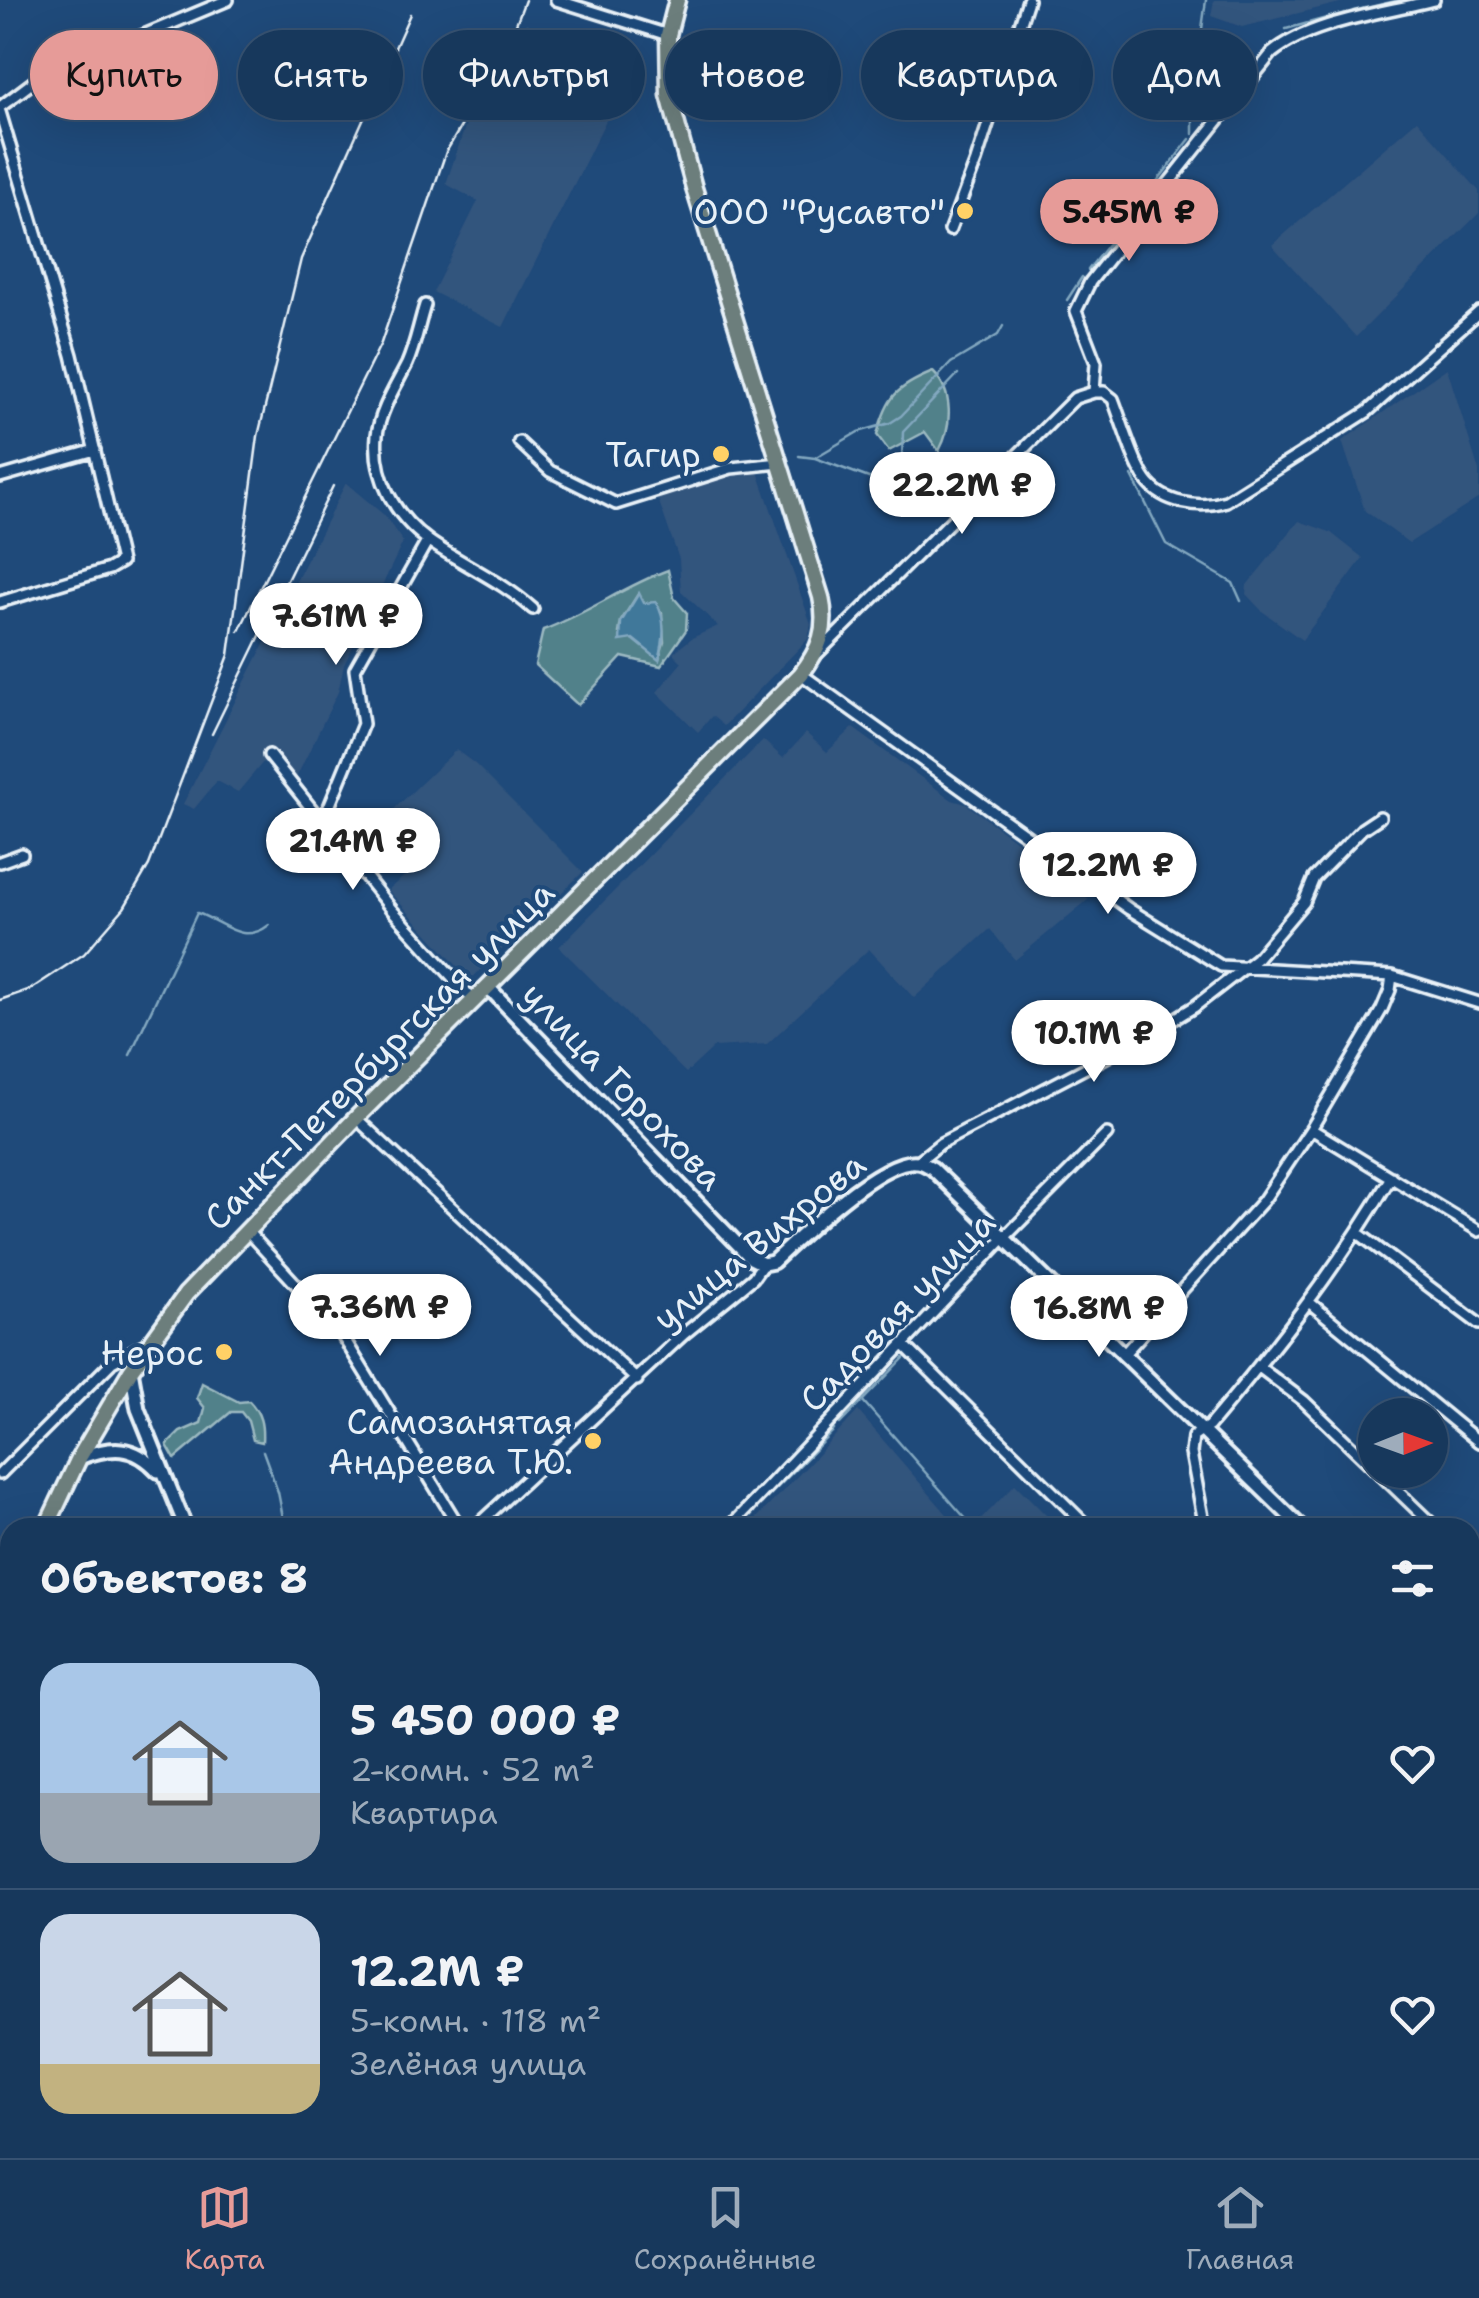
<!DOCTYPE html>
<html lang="ru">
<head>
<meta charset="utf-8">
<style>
	:root { --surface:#17385c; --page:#244365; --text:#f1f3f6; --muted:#9eacbb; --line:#365272; --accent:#e69b98 }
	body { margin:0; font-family:"Shantell Sans",sans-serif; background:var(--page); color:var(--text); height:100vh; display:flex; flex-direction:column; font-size:38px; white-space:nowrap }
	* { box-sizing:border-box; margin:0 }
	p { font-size:32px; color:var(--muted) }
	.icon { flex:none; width:55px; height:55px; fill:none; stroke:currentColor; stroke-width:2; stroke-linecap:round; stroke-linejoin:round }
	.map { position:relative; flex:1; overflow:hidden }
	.side { position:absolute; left:0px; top:1518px; width:1480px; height:642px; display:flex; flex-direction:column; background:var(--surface); border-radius:30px 30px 0 0; box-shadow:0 10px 40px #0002,0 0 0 2px var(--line) }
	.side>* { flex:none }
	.top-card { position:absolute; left:30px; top:30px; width:1420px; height:90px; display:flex; gap:20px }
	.needle { width:65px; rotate:89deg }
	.buttons { position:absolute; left:1358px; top:1398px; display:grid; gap:20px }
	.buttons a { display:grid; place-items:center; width:90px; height:90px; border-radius:50%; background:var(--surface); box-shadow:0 10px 40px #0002,0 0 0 2px var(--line); font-size:50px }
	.price { position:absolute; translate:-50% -85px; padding:0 22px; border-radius:35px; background:#fff; color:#222; font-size:32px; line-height:65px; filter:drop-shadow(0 2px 5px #0008) }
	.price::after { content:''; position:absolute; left:50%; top:60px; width:30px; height:22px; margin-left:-15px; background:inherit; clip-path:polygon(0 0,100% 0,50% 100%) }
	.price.current { background:var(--accent); color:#111 }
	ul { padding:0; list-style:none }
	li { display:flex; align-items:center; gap:30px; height:250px; padding:0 40px }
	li+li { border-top:2px solid var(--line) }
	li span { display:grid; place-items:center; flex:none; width:280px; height:200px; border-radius:30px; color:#555 }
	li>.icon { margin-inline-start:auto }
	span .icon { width:120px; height:120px; fill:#fffc; stroke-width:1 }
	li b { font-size:42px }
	h2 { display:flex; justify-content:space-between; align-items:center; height:120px; padding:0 40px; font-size:42px }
	.chip { padding:0 35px; border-radius:45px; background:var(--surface); box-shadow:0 10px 40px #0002,0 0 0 2px var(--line); font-size:35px; line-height:90px }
	.chip.current { background:var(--accent); color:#111 }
	.dock { display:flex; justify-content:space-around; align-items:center; height:140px; border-top:2px solid var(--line); background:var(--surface); font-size:28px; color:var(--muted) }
	.dock a { display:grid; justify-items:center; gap:5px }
	.dock .current { color:var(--accent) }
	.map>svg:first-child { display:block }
	.built { fill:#33547d }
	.green { fill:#51818a; stroke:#9cb9c1; stroke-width:2.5; fill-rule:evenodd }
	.water { fill:#3f789a; stroke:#83a8c0; stroke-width:2.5 }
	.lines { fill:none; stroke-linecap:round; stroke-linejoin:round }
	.stream { stroke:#83a8c0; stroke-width:2.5 }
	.minor-casing { stroke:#e8f1f8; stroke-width:16 }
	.tertiary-casing { stroke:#e8f1f8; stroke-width:19 }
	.secondary-casing { stroke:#e8f1f8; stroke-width:20 }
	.primary-casing { stroke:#e8f1f8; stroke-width:21 }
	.minor { stroke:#1f4a7a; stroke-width:9 }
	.tertiary { stroke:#1f4a7a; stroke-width:11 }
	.secondary { stroke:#1f4a7a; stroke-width:12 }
	.primary { stroke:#6c7e7c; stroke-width:14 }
	.rail { stroke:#e8f1f8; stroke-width:2.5 }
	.poi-dot { fill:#ffd166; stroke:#1f4a7a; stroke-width:4 }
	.labels { text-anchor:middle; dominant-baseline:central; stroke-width:8; stroke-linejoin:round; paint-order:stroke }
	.poi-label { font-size:35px; fill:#e8f1f8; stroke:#1f4a7a; text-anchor:end }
	.street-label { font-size:35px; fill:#e8f1f8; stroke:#1f4a7a }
</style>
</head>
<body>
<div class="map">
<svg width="1479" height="2158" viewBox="0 0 1479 2158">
	<rect width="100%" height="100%" fill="#1f4a7a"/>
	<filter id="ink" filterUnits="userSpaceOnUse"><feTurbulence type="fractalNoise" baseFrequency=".01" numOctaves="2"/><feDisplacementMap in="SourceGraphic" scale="20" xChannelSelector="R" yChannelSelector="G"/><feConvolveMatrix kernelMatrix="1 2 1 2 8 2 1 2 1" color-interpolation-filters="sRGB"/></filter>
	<g filter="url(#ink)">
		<path class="built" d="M1214,0h138l-110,27 -31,-11z
			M526,23l103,51 -126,253 -70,-35 45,-91 -32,-17 23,-69z
			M1417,120l62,71v22l-123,124 -84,-92z
			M1447,368l32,103v27l-70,45 -44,-32 -23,-70z
			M732,472h26l53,152 -3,15 -84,87 -12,-10 -14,16 -41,-40 25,-30 -9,-9 19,-15 26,-12 -37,-35 -2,-32 -22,-63z
			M346,483l38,32 19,27 -59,123 -6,27 -44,90 -7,4 -23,-25 -26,31 -21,-11 -23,28 -11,-5z
			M1299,521l31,11 33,26 -61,82 -40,-29 -16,-17 1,-9z
			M853,728l99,72 14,4 87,64 36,31 -74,61 -25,-31 -76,69 -45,-49 -102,95 -53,3 -28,26 -127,-126 204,-207 20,18 23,-25 21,19z
			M456,750l19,14 108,108 -113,108 -82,-90 38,-33 -36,-44z
			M858,1411l100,116h-210l63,-65z
			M1015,1484l43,43 -85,1z
			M394,2150h253l6,8h-250z"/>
		<path class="green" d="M933,372c21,20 19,55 6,79l-14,-19 -36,19 -12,-16c10,-38 19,-48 56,-63z
			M668,570l6,28 13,15 -1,17 -25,36 -39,-9 -44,48 -43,-40 8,-35c44,-16 81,-44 125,-60zM638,594l6,9 18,10 2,29 -5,17 -26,-21 -14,-5 2,-12z
			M202,1383l37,19 10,-1c12,12 14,24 13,41l-9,-2 -5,-19 -7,-9h-10l-56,47 -8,-14 13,-13 21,-9 4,-15 -8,-10z"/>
		<path class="water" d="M639,593l5,10 12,-1c11,18 8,39 3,58l-26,-21 -13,2 1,-19z"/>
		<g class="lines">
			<path class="stream" d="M1353,11l47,-11
				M1286,29l59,-16
				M1193,134v-40l13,-94
				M1088,270l102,-131
				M1067,300l15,-23
				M799,456l16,2 78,29 13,-12 -4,-17 1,-26 55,-58
				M816,457l42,-25 32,-9 11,-7 50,-53 47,-28 5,-9
				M1132,476l34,68 67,39 8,18
				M130,1055l67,-142c27,9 45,33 72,12
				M862,1400l112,128
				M840,1424l64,-66
				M263,1451l15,41 7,36
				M766,1499l68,-69
				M739,1528l15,-16
				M1470,2140l9,11
				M729,2150l7,8
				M950,2150l9,8"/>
			<g class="minor-casing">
				<path id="minor" d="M556,0l112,35
					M0,107l36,-27 192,-80
					M0,112l72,243 49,207 -12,7 -109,33
					M950,230l26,-69 52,-161
					M425,305c-6,19 -10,41 -18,59 -11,22 -27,46 -30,71 -4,43 18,81 52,106 34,24 73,40 104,68
					M1094,392l2,-29 -20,-52 14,-29 182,-229c39,-32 112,-40 162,-53
					M1094,392h10l9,7c8,20 21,65 33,81 17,24 54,29 80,21l141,-89 112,-100
					M519,442l31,29 66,33 115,-36 49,-5
					M0,477l95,-27
					M817,654l258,-256 19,-6
					M801,674l328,235 92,57 171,10 87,27
					M269,755l123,155 82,91
					M322,824l41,-100 -8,-55 73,-129
					M0,862l22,-8
					M356,1118l281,262
					M1311,1129l168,102
					M917,1162l24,-19 204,-106 49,-30 63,-49 47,-56 10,-24 48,-49 18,-12
					M246,1230l94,102 120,196
					M1358,1233l121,91
					M1310,1303l169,139
					M904,1345l185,183
					M1123,1355l140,-154 48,-72 71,-120 8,-19 2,-14
					M1259,1367l45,34 132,127
					M0,1474l112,-112 37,-20
					M474,1528l210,-194 69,-56 10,-14
					M729,1528l275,-290 103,-104
					M1205,1528l-14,-75 2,-16 16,-11c67,-79 129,-159 182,-249
					M1470,1558l9,8
					M0,1575l10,9
					M1470,1911l9,12
					M1470,2148l9,10
					M317,2150l5,8
					M1027,2150l8,8
					M1205,2150l9,8
					M1418,2158l6,-8"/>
			</g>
			<g class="tertiary-casing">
				<path id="tertiary" d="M488,987l263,271 12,6 10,-2c25,-24 109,-105 144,-100 6,0 10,4 15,6l370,360
					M131,1370l7,39 48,119
					M79,1458c32,-12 54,-14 79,13
					M1470,1690l9,9
					M745,2150l7,8"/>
			</g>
			<g class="secondary-casing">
				<path id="secondary" d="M0,1967l10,10
					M172,2150l12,8"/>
			</g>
			<g class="primary-casing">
				<path id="primary" d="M46,1528l33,-70 52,-88 55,-76 170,-176 445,-444c19,-25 27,-45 20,-77l-127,-409 -25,-93 -1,-60 9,-35
					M10,1695v69
					M186,2150l6,8"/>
			</g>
			<use href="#minor" class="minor"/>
			<use href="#tertiary" class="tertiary"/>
			<use href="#secondary" class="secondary"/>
			<use href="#primary" class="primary"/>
			<path class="rail" d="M239,631l142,-288 65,-191 61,-104 18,-48
				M212,734l121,-248
				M0,1000l31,-11 53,-35 40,-46 25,-43 80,-210 29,-219 43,-177 109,-245
				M0,1646l10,10
				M500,2150l8,8
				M563,2150l7,8"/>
		</g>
	</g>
	<g class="poi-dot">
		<circle cx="965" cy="211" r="10"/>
		<circle cx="721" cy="454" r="10"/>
		<circle cx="224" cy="1352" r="10"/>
		<circle cx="593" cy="1441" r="10"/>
	</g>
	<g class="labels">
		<g class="poi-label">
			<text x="945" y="211">ООО "Русавто"</text>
			<text x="701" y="454">Тагир</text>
			<text x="204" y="1352">Нерос</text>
			<text x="573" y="1421">Самозанятая<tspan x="573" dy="40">Андреева Т.Ю.</tspan></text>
		</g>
		<g class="street-label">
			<text transform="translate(379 1055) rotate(-45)">Санкт-Петербургская улица</text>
			<text transform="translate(623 1086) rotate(46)">улица Горохова</text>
			<text transform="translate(759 1241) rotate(-39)">улица Вихрова</text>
			<text transform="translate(897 1311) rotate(-46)">Садовая улица</text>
		</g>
	</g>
</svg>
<div class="buttons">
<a><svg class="needle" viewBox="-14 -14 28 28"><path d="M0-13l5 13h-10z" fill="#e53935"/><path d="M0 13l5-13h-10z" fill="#9eacbb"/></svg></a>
</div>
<b class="price current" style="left:1129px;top:264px">5.45M ₽</b>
<b class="price" style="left:962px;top:537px">22.2M ₽</b>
<b class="price" style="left:336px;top:668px">7.61M ₽</b>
<b class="price" style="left:353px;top:893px">21.4M ₽</b>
<b class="price" style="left:1108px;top:917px">12.2M ₽</b>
<b class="price" style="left:1094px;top:1085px">10.1M ₽</b>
<b class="price" style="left:380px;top:1359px">7.36M ₽</b>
<b class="price" style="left:1099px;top:1360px">16.8M ₽</b>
<div class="top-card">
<a class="chip current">Купить</a>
<a class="chip">Снять</a>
<a class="chip">Фильтры</a>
<a class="chip">Новое</a>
<a class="chip">Квартира</a>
<a class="chip">Дом</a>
</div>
<section class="side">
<h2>Объектов: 8<svg class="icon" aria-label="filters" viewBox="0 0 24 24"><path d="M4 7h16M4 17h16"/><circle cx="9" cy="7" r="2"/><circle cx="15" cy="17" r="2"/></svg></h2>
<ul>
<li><span style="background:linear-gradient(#a9c7e8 65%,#9aa5b1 0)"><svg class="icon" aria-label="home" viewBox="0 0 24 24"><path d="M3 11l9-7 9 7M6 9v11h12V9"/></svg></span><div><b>5 450 000 ₽</b><p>2-комн. · 52 m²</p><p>Квартира</p></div><svg class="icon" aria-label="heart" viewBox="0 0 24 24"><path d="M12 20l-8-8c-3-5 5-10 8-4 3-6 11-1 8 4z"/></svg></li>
<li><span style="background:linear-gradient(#c9d6e8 75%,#c2b280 0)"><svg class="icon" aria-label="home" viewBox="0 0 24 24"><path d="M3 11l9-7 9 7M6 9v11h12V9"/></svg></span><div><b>12.2M ₽</b><p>5-комн. · 118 m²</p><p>Зелёная улица</p></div><svg class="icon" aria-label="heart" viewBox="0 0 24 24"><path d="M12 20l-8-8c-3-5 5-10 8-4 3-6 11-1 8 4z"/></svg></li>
</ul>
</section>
</div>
<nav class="dock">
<a class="current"><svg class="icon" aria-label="map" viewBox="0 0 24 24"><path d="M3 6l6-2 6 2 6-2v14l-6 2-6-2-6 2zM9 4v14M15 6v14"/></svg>Карта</a>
<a><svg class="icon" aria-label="saved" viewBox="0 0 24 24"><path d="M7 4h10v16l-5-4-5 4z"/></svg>Сохранённые</a>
<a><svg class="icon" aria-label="home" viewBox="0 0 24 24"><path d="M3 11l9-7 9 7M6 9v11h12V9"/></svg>Главная</a>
</nav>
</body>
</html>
